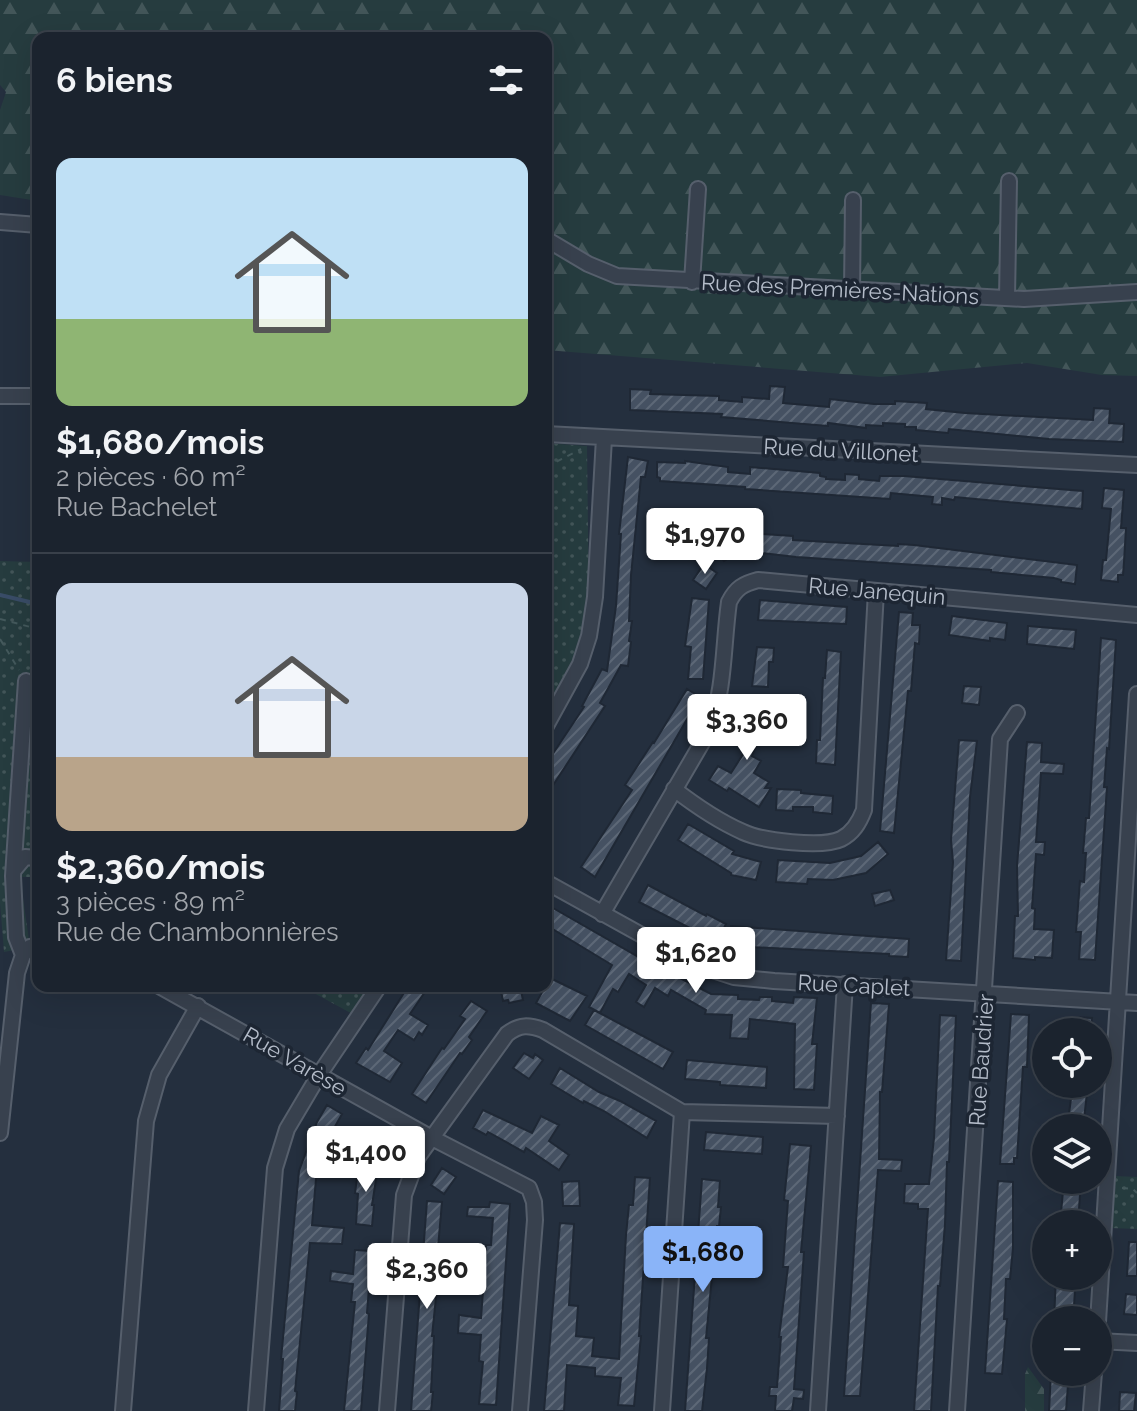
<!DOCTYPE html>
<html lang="fr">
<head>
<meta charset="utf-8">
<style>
	:root { --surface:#1b232e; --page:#242b36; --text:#f1f3f6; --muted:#a0a4aa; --line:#39404a; --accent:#8ab4f8 }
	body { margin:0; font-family:Raleway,sans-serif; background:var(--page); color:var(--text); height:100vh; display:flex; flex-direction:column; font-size:30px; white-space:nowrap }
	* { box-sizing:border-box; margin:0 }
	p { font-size:26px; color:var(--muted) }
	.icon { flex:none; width:44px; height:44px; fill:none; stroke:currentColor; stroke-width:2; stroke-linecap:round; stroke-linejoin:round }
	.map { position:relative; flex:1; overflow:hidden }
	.sheet { position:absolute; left:32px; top:32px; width:520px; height:960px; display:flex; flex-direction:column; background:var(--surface); border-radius:16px; box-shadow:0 8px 32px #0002,0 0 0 2px var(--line) }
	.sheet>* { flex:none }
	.tools { position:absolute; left:1032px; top:1018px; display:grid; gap:16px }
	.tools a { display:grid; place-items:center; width:80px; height:80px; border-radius:50%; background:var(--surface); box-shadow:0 8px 32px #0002,0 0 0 2px var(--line); font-size:40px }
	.price { position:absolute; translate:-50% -68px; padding:0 18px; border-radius:8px; background:#fff; color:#222; font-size:26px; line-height:52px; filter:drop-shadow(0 2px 4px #0008) }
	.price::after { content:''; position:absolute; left:50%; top:48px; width:24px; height:18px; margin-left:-12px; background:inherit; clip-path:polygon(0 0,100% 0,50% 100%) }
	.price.active { background:var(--accent); color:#111 }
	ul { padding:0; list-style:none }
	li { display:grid; align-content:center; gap:16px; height:424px; padding:0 24px }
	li+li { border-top:2px solid var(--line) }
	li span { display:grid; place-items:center; height:248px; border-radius:16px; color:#555 }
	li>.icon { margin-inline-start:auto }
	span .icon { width:144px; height:144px; fill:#fffc; stroke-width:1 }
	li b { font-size:34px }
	h2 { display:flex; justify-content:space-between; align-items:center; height:96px; padding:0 24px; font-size:34px }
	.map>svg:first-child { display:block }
	.forest { fill:url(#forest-firs) }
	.park { fill:url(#park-dots) }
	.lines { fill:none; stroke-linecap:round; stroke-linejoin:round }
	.stream { stroke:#394c67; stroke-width:4 }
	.building { fill:url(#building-hatch); stroke:#1f2835; stroke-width:2 }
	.minor-casing { stroke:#565f6c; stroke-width:18 }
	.path { stroke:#44595c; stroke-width:2; stroke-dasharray:6 6; stroke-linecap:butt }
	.minor { stroke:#38414e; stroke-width:14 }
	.labels { text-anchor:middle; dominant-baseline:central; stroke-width:7; stroke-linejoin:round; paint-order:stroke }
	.street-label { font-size:22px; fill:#b4bcc9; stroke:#1d2633 }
</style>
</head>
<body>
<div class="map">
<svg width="1137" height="1411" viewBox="0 0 1137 1411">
	<defs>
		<pattern id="forest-firs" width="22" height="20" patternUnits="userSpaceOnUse" patternTransform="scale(2)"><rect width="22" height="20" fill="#263c3f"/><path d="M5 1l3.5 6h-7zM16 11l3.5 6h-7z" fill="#435659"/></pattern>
		<pattern id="park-dots" width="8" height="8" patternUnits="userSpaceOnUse" patternTransform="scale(2)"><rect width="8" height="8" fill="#263c3f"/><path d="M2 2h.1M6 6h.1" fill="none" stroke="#435659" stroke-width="1.8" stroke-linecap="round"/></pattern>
		<pattern id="building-hatch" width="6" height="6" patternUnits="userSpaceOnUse" patternTransform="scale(2)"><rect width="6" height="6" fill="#455162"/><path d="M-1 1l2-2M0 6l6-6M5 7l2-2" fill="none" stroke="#5d6877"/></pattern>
	</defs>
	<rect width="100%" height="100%" fill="#242f3e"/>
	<path class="forest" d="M0,0h1137v376l-35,-1 -75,-12 -147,14 -334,-27v-312h-508v163l-38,-6v-85l6,-18 -6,-7z
		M1028,1367l16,22v22h-19v-37z"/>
	<path class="park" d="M546,443l41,3 2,170 -9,41 -34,65z
		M0,561l38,1v315h-18l10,70 -26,5 -4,-49z
		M301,986h77l-20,31z
		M1115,1176l22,1v52l-26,-1z"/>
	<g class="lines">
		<path class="stream" d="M0,595l38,9"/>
	</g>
	<path class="building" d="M770,386l15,1 -2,16 46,4 1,-8 44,5h21v-3l32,2 -1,6 39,4 128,7 1,-12 16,1 -1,14 15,1 -1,18 -74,-3 -100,-10 -1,4 -11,-1 -21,-2v-3h-11v-3l-22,-1v3l-17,-1v3l-38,-5v3l-107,-9 1,-3 -92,-4v-21l21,1 -1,4 69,2v4l23,2v-5l27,2z
		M628,457l20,4 -3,16h-4l-10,98 -2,46h3l-3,20 2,1 -3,24 -7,-1 -21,38 5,3 -59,90v-32l38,-57 -2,-1 20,-37 5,2 9,-65 5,-72h-2z
		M685,461l43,6v5l22,2v-7l70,6v3l6,1v2l19,1v-6l14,1v4l20,2 1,-5h24l179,15 -1,18 -127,-12 -1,3 -12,-2v7l-10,-1 1,-7 -42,-4 -1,6 -145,-10v-2l-85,-6v-3l-3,-1v-15l28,1z
		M1104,488l20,2 -3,38h5l-2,34 -1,13h-5v7l-17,-2 2,-20h3l5,-51 -9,-1z
		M729,532l11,19 -16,10 -12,-18z
		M748,533l45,3v4l105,6v-2l16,1 163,20 -2,19 -14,-2v-2l-7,-2 -63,-6v-2l-195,-13 -50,-6z
		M704,564l13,9 -11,16 -13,-9z
		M692,598l17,2 -6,79h-15l3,-32 -6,-1z
		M760,600l87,7 -1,17 -88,-4z
		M899,612l14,1 -1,12h8l-1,19 -4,-1 -4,48h-3l-14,142 -14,-2z
		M952,616l55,7 -2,17 -15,-2v3l-41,-6z
		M1028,626l48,4 -2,19 -47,-5z
		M1101,638l15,2 -7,109 -2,-1 -3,39h3l-12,173 -16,-1 2,-27h-5l4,-51 4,1 2,-29h-3l3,-35h3z
		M757,647l17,1 -1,14h-4l-1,25 -16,-1z
		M827,650l14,2 -6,113 -19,-2 1,-23h3l3,-62h2z
		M964,686l17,1 -2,18 -17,-2z
		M687,689l13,8 -105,180 -14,-10 51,-77 -7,-5 28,-43 1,1z
		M753,703l15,5 -1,8 -15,40 9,5 -7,12 15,9 -4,6h6l-12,19 -30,-19 -2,3 -18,-11 9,-14 13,7 18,-28 -11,-4z
		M959,740l18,1 -7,56 -9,164 -15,-1 7,-98 -2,-22z
		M1027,742l15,1 -1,19 23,2 -1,10 -22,-1 -5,69h9l-1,13 -8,-1 -4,54 3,1 -1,20 20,1 -1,12 -1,16 -17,-1v3l-22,-2 2,-42h3l-1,-50z
		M777,789l24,1v3l32,3 -1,18 -19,-2v-5h-20v4l-17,-1z
		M688,824l46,27 -2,3 29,8 -5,18 -25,-5v-2l-53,-33z
		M878,842l10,12 -22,19 -33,7 -25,-1 -1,5 -31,-2 2,-22 52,3 31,-7z
		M648,885l58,31 1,-2 19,10 -9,18 -78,-40z
		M890,890l4,10 -19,6 -3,-12z
		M546,904l91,52 74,38 27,1v4l21,1 1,-3h12v4l21,2 1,-6 23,1 -5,46h5l-3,46 -20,-1 1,-65 -45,-5 -2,20 -18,-1 2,-23 -27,-1 1,-4 -35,-20 -3,6 -13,-8 -11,19 -8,-5 10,-17 -17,-11 -11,18 -5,-3 -13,24 -11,-6 23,-42 -66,-40z
		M731,926l178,13 -1,18 -19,-1v-2l-159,-8z
		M550,978l37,18 -17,25 -34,-18z
		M404,986h25l-19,28 18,11 -6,10 -3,-3 -5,8 -16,-10 -14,21 18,12 -12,19 -34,-19 10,-15 2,2 39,-62z
		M500,986h20l3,14 -14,3 -1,-3 -5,1z
		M471,1001l16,10 -18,26 3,3 -10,14 -2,-1 -34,50 -14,-9 30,-46 2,1 21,-30 -5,-3z
		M871,1003l18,1 -7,88h-2l-1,67 23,1 -1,11 -23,-1 -18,226h-16z
		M594,1010l79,42 -10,17 -78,-44z
		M1011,1014l18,1 -2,52h-4l-6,91h-3v6h-14z
		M940,1015l16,1 -7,146h-2l-2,62 -5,62h-2l-7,125h-17l14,-202h-10v-5l-14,-1 1,-19h24l5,-46z
		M1072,1017l20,1 -1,14h-20z
		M524,1053l9,5 2,-4 8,6 -14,19 -16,-11z
		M687,1060l80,7 -1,21 -46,-3v-3l-35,-3z
		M560,1068l39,24 21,9 36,20 -9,17 -43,-27 -20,-10 -1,2 -32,-19z
		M1073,1084h15l-5,44h-16z
		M327,1105l15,9 -14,25 2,1 -6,18 -6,-2 -6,69 32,3 -2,16 -32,-1 -15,148 2,1 -2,19h-16l4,-52h-2l18,-188 18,-49z
		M483,1110l49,23 9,-17 18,9 -10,16 20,14 -10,15 -33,-22 -2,4 -36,-20 -2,3 -13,-7z
		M706,1132l57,5 -1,17 -58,-4z
		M377,1135l19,10 -12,17 -17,-12z
		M790,1144l21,2 -10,106h3l-10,137 10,1 -1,9 -9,-1 -2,13h-17l1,-15h-7l1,-9h7l4,-50h-2l9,-70h-5l5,-66 -4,-1z
		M359,1163l19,4 -6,38h2l-2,21 -16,-2 2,-30 -3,-1z
		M442,1168l14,9 -12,17 -13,-9z
		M635,1177l15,1 -11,158h2l-7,70 -16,-1 3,-27 -26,-2v-8l-28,-3 -3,46h-20l16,-188 14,1 -5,81 9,1 -2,30 18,2 -2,18 27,3 7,-124 3,-30h4z
		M702,1179l18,2 -2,26h3l-2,19h-2l-11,112h3l-2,30 -5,43h-17z
		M1064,1180h17l-3,44h-18z
		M579,1181l1,25h-17l-1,-24z
		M998,1181l15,1v66l-3,31h-4l-2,40h3l-5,55 -17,-1z
		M427,1201l15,1 -5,57h3l-8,77h2l-3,56h2l-2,19h-20z
		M490,1202l20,2 -14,201 -17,-1 4,-42 -4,-1 2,-26 -23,-2 1,-18 22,3 2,-27 -22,-1 1,-16 22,2 2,-31h5l2,-27 -26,-2 1,-9h21z
		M1129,1242h8v34h-10z
		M355,1250l17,1 -5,62 2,1 -8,97h-17l11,-109h-4l2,-18 -23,-3 1,-10 22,3z
		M1056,1276h20l-3,44h-19z
		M1126,1294l11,1v20l-13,-1z
		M1051,1372h18l-3,39h-17z
		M1120,1392l16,1 -2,18h-15z"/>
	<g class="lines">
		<g class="minor-casing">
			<path id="minor" d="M0,222l38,3
				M551,242l37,22 29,12 407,23 113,-7
				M692,282l6,-93
				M852,291l1,-91
				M1007,298l2,-117
				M0,396h38
				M546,434l591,31
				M546,726l34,-62 9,-28 6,-39 9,-159
				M674,789c22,17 44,32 69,43 19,9 79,16 98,7 12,-6 18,-16 23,-29l12,-219
				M14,870l11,-13 13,1
				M546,882l148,82 40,13 40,4 363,22
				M602,914l108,-185c15,-41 13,-84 19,-127 7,-14 14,-18 29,-22l379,35
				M23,955l-7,-18 -3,-61 13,-195
				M159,986l273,152 97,50 5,14 1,18 -15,191
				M0,1133l17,-160 6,-18 7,-8 8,-1
				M1098,1322l39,-628
				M1098,1341l39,2
				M123,1411l23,-290 13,-46 39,-69
				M256,1411l19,-243 12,-39 32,-54 60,-89
				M387,1411l17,-216 14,-38 89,-123c13,-10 22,-9 36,-4l139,82 155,4
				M662,1411l20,-299
				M818,1411l27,-427
				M957,1411l43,-672 17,-26
				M1091,1411l3,-39"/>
		</g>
		<path class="path" d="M546,467l35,-18
			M0,619l38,10
			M0,639l19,31
			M1122,1188l11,1 4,4"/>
		<use href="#minor" class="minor"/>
	</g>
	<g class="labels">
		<g class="street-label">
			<text transform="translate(840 289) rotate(3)">Rue des Premières-Nations</text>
			<text transform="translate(841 450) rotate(3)">Rue du Villonet</text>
			<text transform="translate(877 591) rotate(5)">Rue Janequin</text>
			<text transform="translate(854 985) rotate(3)">Rue Caplet</text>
			<text transform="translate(981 1060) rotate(-86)">Rue Baudrier</text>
			<text transform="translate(295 1061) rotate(30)">Rue Varèse</text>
		</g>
	</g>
</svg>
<div class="tools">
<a><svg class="icon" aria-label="locate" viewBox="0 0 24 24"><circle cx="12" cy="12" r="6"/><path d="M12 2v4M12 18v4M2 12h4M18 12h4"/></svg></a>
<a><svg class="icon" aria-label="layers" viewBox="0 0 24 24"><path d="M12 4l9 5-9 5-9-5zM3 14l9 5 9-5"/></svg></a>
<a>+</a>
<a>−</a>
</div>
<b class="price" style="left:705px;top:576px">$1,970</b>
<b class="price" style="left:747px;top:762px">$3,360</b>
<b class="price" style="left:696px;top:995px">$1,620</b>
<b class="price" style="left:366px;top:1194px">$1,400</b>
<b class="price active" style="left:703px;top:1294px">$1,680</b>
<b class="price" style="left:427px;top:1311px">$2,360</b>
<section class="sheet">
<h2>6 biens<svg class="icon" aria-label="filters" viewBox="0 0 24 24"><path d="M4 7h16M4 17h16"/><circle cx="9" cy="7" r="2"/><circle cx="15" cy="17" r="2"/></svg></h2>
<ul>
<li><span style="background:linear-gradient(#bfe0f5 65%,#8fb573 0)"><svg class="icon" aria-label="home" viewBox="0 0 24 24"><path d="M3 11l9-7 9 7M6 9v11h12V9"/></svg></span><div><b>$1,680/mois</b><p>2 pièces · 60 m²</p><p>Rue Bachelet</p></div></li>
<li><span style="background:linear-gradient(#c9d6e8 70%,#b9a48a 0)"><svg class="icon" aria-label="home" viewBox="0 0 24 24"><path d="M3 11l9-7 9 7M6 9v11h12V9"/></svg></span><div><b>$2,360/mois</b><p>3 pièces · 89 m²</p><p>Rue de Chambonnières</p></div></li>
</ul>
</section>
</div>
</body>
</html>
